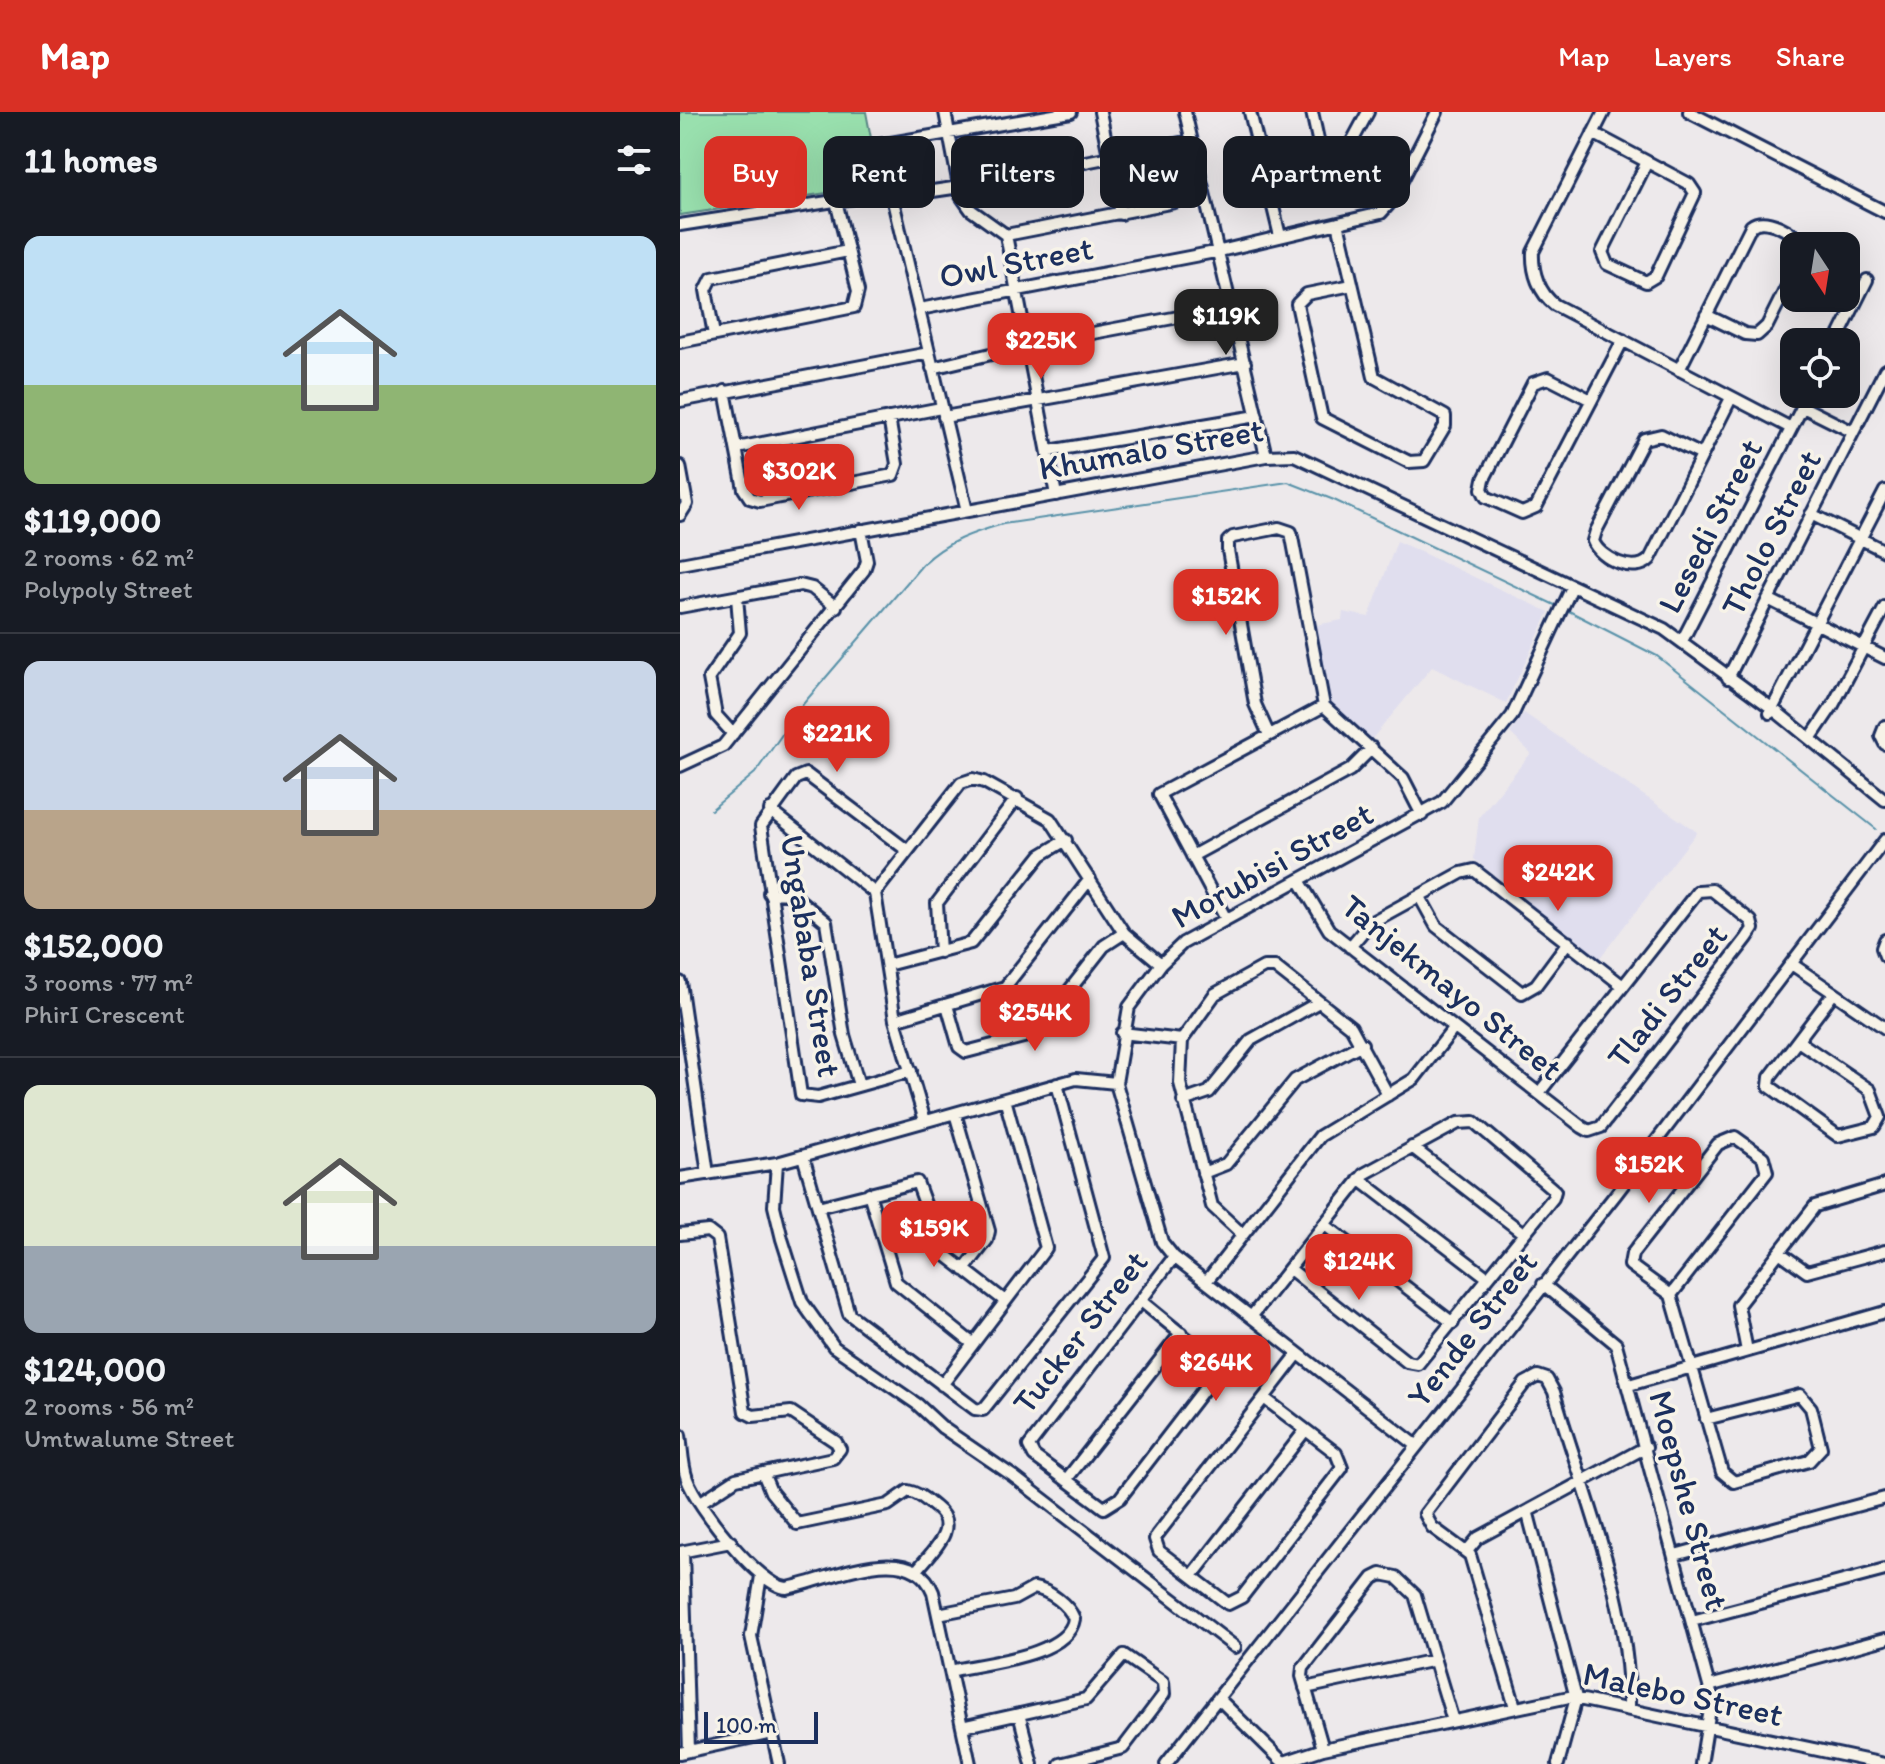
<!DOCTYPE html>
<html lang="en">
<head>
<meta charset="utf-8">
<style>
	:root { --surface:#171b24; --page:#20242c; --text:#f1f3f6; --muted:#9ea1a6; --line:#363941; --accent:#d93025 }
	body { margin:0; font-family:Itim,sans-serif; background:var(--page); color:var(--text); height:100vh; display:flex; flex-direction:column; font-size:30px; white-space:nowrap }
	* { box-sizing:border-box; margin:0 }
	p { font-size:26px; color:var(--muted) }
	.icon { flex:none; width:44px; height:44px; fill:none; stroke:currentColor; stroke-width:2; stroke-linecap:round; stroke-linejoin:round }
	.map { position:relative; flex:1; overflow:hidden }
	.drawer { display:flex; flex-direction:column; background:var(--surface); width:680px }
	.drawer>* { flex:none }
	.guide { position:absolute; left:24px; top:24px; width:760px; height:72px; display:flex; gap:16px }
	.needle { width:52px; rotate:168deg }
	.tools { position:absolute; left:1100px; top:120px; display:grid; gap:16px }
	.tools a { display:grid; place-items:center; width:80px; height:80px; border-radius:16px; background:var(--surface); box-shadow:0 8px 32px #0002; font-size:40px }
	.scale { position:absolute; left:24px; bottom:20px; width:114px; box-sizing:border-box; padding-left:8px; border:4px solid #1b2f5e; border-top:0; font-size:22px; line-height:28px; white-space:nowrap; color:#1b2f5e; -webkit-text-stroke:6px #f7f3e8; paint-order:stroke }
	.price { position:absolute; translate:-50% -68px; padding:0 18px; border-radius:16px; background:var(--accent); color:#fff; font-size:26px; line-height:52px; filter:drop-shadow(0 2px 4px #0008) }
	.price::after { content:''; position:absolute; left:50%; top:48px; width:24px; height:18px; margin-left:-12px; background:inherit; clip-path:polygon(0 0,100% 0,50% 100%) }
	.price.active { background:#222; color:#fff }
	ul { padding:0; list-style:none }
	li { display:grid; align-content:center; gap:16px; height:424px; padding:0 24px }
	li+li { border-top:2px solid var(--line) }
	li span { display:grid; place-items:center; height:248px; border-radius:16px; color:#555 }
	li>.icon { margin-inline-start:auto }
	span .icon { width:144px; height:144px; fill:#fffc; stroke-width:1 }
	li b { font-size:34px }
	h2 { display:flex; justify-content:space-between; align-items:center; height:96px; padding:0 24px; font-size:34px }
	.pill { padding:0 28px; border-radius:16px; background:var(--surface); box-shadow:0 8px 32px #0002; font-size:28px; line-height:72px }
	.pill.active { background:var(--accent); color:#fff }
	header { display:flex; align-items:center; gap:48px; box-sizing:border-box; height:112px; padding:0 40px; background:var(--accent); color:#fff }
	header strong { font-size:38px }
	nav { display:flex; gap:44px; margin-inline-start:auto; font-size:28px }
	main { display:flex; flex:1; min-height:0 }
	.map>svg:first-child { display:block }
	.built { fill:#e0deee }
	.green { fill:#99e0ae; stroke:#5a8886; stroke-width:2 }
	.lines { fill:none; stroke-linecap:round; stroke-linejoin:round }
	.stream { stroke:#5992a9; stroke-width:2 }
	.minor-casing { stroke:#1b2f5e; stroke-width:16 }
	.minor { stroke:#f7f3e8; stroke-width:10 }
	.labels { text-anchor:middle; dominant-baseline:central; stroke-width:7; stroke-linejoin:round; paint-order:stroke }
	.street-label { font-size:34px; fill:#1b2f5e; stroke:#f7f3e8 }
</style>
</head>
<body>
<header>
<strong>Map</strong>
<nav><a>Map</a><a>Layers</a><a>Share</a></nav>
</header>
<main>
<section class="drawer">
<h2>11 homes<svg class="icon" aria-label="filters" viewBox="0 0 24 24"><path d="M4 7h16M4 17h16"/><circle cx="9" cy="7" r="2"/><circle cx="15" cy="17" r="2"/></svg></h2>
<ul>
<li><span style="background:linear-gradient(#bfe0f5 60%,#8fb573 0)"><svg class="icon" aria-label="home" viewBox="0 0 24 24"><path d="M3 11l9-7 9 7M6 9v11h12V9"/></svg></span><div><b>$119,000</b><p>2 rooms · 62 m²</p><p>Polypoly Street</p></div></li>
<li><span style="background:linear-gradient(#c9d6e8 60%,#b9a48a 0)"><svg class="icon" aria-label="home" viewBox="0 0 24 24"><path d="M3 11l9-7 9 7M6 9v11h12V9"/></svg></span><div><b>$152,000</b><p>3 rooms · 77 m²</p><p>PhirI Crescent</p></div></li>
<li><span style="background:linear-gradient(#dfe7d0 65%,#9aa5b1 0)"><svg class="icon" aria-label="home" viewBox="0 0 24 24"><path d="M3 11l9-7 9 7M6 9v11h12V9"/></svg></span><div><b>$124,000</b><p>2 rooms · 56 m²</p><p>Umtwalume Street</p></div></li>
</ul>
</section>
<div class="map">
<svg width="1205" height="1652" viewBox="0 0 1205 1652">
	<rect width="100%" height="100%" fill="#ede9eb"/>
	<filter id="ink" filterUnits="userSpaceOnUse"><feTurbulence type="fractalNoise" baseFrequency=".0125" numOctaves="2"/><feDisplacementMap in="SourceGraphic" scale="16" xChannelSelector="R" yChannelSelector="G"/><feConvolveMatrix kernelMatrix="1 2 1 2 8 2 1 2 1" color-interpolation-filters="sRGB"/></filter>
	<g filter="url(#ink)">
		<path class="built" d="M717,429l152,71 -43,91 -74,-36 -61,73 -44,-35 -11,-80 26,-5 1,-8 26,5z
			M844,601l173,119 -98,127 -125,-100 5,-42 52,-64 -21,-20z"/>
		<path class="green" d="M0,0h186l14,73 -200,30z"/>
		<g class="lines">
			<path class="stream" d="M885,497l92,47 219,173
				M31,698l44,-37 49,-70 119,-139c24,-23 49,-31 80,-40l285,-42 46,18 225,107"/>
			<g class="minor-casing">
				<path id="minor" d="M265,0l16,84 10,14 35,25 169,-33 16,-17 5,-17
					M420,0l21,102
					M505,0l81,344
					M570,0l30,124
					M632,0l11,51
					M924,0l-71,140c-1,20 6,41 22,53l236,123
					M1009,0l196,100
					M913,21l96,51 6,9 -39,83 -10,6 -39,-18 -5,-12 45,-90
					M193,34l198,-34
					M586,64l77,-18 25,-46
					M212,85l75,314
					M658,111l36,154 71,39v10l-21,35 -15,1 -87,-44 -25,-114 10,-10 45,-9
					M0,113l193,-30 19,2 68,-10 230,-46
					M326,123l50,260
					M240,197l300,-58 161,-38 10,-11 46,-90
					M1026,203l39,19 12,1 10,-9 27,-54
					M34,223l-8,-45 6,-12 136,-27
					M0,230l174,-35 4,-16 -22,-90
					M1156,230l31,-62
					M252,256l97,-23 203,-38
					M999,258l72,-144c14,-11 44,6 52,20
					M45,279l19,98 6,9 10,3 133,-26 4,-11 -8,-46
					M911,288l-43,-22 -15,5 -49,96 -2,10 4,8 36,16 14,-6 87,-167
					M0,289l249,-48
					M1123,295l50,25
					M264,305l301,-54
					M57,336l204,-40
					M369,339l208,-35
					M1022,343l-41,-20 -17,4 -48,92 -3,10c7,18 42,34 57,18l81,-161
					M0,354l7,38 -7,11
					M1131,402l74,37
					M0,452l586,-108 28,-1 370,174 109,80 112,91
					M1088,487l117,59
					M0,495l120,-22 12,3 24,19
					M1002,529l127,-247
					M1048,566l157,-308
					M644,594l79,72 19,37
					M1090,601l115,-222
					M1205,614l-4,10 4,8
					M53,622l-17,-19 -7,-37 31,-45 -3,-36
					M589,623l-14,-31 -27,-154v-9l5,-4 46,-9 12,4 33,174
					M1130,627l23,-34 52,-98
					M0,654l43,-20 141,-176 3,-9 -6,-31
					M90,698l105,83
					M228,739l-102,-77 -10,4 -35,48 40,269 17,2 93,-26
					M512,744l158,-86 22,-22
					M619,768l30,50 253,197 7,4 12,-4 146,-189 6,-9 -2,-8 -39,-31 -14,1 -159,202
					M89,781l23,1 34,28 18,113 15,50
					M740,785l16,29 86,67 14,-8 32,-43
					M546,807l-67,-125 165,-88
					M1205,828l-3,8 3,8
					M670,835l20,-24 91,-50 13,-3 149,116
					M260,840l-3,-49 80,-105
					M207,853l84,-22 70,-88 25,-15
					M1113,853l92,63
					M0,870l28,192
					M267,893l12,42 7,5 69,-18 69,-88 20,-13
					M215,908l110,-33 85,-108
					M442,921l60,7
					M1118,929l72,49 10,27 -6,10 -36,9 -69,-50 1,-9 63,-83
					M503,989l26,-9 42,-52 68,-38
					M275,1001l34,118 -2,9 -23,30
					M245,1009l-30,-101 -20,-127 86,-110 12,-4 11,3 66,37 74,114 37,31
					M732,1035l111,86
					M123,1044l46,158 126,95 8,1 121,-152 -47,-174
					M97,1051l-3,43 8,33 20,63 32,45 83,57 26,24 70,48 222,171
					M523,1061l23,-9 69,-84 67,-36
					M0,1066l97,-15 299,-84 40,4
					M679,1067l129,99
					M189,1081l27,89 76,61
					M138,1095l99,-25 26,71 62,48
					M645,1113l128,98
					M0,1122l28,-3 9,7 28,174 8,4 38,-4 45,30 4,7 -7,9 -97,21 -35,23
					M562,1122l-30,-28 -32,-123 2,-43 33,-46 49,-27h11l76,60 37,68
					M1099,1140l28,20 78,-21
					M526,1170l114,-146 94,-57 40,-51
					M863,1172l73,60 96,353 -11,67
					M991,1183l96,-123 -4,-15 -28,-20 -17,7 -86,110 -2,11 41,30 51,177 12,10 75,-21 12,-13 -10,-40 -11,-13 -94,24
					M461,1189l71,58 6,12 -98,127 -16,10 -70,-52 -5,-10 145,-189
					M571,1205l113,-143 94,-51 16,-1 81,69 -2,7 -135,166 -11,-2 -117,-93
					M1067,1239l-9,-46 77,-99 70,-21
					M262,1273l104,-137 -41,-149
					M949,1273l256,-73
					M584,1286l72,55 6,15 -100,129 -14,7 -69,-53 -4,-12 2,-4 141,-181
					M0,1323c2,14 2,30 7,44 9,26 73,108 100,109 44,-8 124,-51 146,4l37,172
					M736,1333l-242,-188 -12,-15 -46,-159 13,-76 32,-43 22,-21 259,-141 70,-86 60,-129
					M83,1361l8,19 26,32 91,-19 20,-14c11,2 18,9 27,16 26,20 -2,43 -17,62
					M386,1368l115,-147
					M848,1402l48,184 -18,66
					M787,1439l11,-13 168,-91
					M0,1440l51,-10
					M3,1440l6,199
					M995,1443l210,-57
					M81,1464l-10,60 28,128
					M512,1464l112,-144
					M258,1502l76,-15 20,-11c15,2 35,17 40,31 -6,38 -92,44 -124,52
					M1012,1509l193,-51
					M1029,1574l176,-47
					M625,1576l130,-28
					M538,1586l67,66
					M835,1595l-45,-152 -38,-28 -7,-13 100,-131 13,-7 9,3 7,13c29,102 77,210 75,317
					M339,1602l13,50
					M282,1615l124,-28 38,-44 39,27 1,12 -41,54 -63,16
					M643,1637l-21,-73 1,-8 70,-90 8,-4 15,3 19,18 38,126
					M0,1641l92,-20
					M604,1650l39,-13 246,-52 315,67
					M486,1652l450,-570 269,-354"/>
			</g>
			<use href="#minor" class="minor"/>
		</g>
	</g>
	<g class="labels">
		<g class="street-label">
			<text transform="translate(336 150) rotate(-11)">Owl Street</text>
			<text transform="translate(471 337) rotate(-10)">Khumalo Street</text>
			<text transform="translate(1030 414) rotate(-63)">Lesedi Street</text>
			<text transform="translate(1091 421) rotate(-63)">Tholo Street</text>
			<text transform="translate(592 753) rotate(-29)">Morubisi Street</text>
			<text transform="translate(131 844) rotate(81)">Ungababa Street</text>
			<text transform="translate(772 875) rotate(39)">Tanjekmayo Street</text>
			<text transform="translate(987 884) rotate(-52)">Tladi Street</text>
			<text transform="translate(792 1217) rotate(-52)">Yende Street</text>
			<text transform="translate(400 1220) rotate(-52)">Tucker Street</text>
			<text transform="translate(1009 1388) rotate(75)">Moepshe Street</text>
			<text transform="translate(1003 1582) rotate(12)">Malebo Street</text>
		</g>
	</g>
</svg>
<div class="tools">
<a><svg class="needle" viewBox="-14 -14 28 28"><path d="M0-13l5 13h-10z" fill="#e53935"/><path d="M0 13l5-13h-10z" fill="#9ea1a6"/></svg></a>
<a><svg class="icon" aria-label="locate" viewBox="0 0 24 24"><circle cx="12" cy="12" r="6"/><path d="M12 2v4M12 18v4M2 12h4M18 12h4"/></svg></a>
</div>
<div class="scale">100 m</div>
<b class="price active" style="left:546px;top:245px">$119K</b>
<b class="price" style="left:361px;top:269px">$225K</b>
<b class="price" style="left:119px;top:400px">$302K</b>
<b class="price" style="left:546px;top:525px">$152K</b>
<b class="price" style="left:157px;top:662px">$221K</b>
<b class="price" style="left:878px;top:801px">$242K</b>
<b class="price" style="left:355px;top:941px">$254K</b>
<b class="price" style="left:969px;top:1093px">$152K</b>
<b class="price" style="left:254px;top:1157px">$159K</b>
<b class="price" style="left:679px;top:1190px">$124K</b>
<b class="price" style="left:536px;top:1291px">$264K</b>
<div class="guide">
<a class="pill active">Buy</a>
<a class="pill">Rent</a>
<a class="pill">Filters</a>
<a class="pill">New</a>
<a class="pill">Apartment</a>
</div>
</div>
</main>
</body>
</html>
